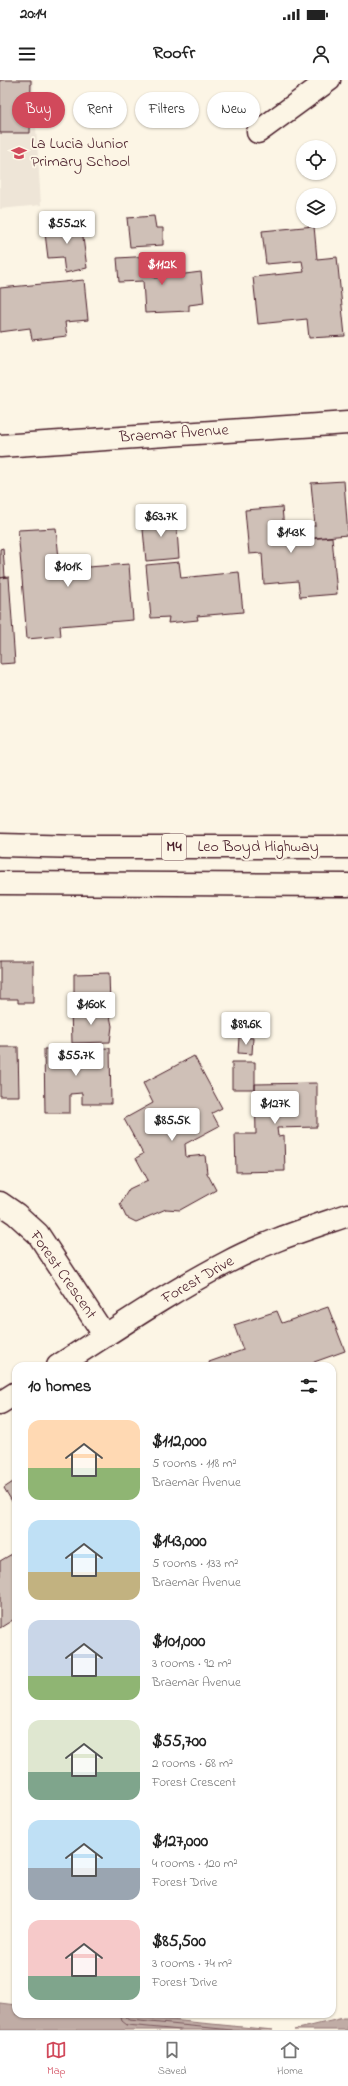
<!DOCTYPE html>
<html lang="en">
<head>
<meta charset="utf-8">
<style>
	:root { --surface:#fff; --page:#f2f2f2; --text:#222; --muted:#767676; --line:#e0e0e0; --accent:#d1495b }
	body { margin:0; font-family:"Indie Flower",sans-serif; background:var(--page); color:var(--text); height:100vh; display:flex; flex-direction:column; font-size:15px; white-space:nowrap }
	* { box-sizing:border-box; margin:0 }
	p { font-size:13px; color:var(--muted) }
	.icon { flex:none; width:22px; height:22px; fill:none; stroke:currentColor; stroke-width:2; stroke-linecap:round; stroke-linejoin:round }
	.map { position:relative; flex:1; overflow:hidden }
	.details { position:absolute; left:12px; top:1282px; width:324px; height:656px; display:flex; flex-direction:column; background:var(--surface); border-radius:12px; box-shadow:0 1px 3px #0004 }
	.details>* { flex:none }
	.top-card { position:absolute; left:12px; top:12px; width:324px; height:36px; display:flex; gap:8px }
	.buttons { position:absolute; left:296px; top:60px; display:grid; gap:8px }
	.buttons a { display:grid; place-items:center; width:40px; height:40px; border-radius:50%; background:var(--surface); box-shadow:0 1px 3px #0004; font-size:20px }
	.price { position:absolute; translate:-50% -34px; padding:0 9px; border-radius:4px; background:#fff; color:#222; font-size:13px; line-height:26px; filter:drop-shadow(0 1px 2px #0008) }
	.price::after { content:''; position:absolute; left:50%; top:24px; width:12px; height:9px; margin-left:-6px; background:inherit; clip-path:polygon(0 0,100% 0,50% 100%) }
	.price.active { background:var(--accent); color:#fff }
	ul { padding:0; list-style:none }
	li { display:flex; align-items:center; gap:12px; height:100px; padding:0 16px }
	li span { display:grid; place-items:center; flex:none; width:112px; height:80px; border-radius:12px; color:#555 }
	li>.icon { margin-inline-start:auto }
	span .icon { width:48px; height:48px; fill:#fffc; stroke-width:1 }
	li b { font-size:17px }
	h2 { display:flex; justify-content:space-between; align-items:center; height:48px; padding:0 16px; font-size:17px }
	.pill { padding:0 14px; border-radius:18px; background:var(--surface); box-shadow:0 1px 3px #0004; font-size:14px; line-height:36px }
	.pill.active { background:var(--accent); color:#fff }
	.status { display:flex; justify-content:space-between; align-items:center; height:28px; padding:0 20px; background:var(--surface); direction:ltr }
	.status svg { height:11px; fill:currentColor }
	header { display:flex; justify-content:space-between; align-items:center; height:52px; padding:0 16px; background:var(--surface); font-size:18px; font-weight:700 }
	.tab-bar { display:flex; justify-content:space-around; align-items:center; height:56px; border-top:1px solid var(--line); background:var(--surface); font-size:11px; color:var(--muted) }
	.tab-bar a { display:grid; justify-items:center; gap:2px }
	.tab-bar .active { color:var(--accent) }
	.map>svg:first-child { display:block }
	.built { fill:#eee5d7 }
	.water { fill:#c0aca5; stroke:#917474 }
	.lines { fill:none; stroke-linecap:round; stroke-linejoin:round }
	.shore { stroke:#79575c; stroke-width:1 }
	.building { fill:#cfc0b7; stroke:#4a1f2b }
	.minor-casing { stroke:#4a1f2b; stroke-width:25 }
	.highway-casing { stroke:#4a1f2b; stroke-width:25 }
	.minor { stroke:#fcf5e5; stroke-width:22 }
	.highway { stroke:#fcf5e5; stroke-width:22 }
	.labels { text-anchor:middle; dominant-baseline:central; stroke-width:4; stroke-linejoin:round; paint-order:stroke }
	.shield { fill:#fcf5e5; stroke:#7f5f63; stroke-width:1 }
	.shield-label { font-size:15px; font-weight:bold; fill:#4a1f2b }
	.poi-label { font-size:16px; fill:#4a1f2b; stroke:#fcf5e5; text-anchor:start }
	.street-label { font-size:16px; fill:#4a1f2b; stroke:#fcf5e5 }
</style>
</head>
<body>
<div class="status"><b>20:14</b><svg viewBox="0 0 49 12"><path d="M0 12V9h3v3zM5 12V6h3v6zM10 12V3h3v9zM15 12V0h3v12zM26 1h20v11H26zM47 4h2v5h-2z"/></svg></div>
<header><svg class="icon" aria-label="menu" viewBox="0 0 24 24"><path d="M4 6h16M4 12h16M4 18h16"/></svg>Roofr<svg class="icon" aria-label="person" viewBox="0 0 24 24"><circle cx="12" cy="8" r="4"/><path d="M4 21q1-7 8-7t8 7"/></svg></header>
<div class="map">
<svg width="348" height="1950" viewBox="0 0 348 1950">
	<rect width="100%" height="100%" fill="#fcf5e5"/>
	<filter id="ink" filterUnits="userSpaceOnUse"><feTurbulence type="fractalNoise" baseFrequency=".025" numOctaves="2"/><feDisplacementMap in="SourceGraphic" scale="8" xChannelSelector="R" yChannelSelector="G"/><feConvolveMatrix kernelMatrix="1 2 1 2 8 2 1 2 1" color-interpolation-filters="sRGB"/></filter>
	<g filter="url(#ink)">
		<path class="built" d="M0,0h33l8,125 -41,4z"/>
		<path class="water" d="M0,1923l16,2v9h93l164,16h-273z
			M343,1938h5v12h-54z"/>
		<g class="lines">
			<path class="shore" d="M120,1934l2,7 5,4 53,5
				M125,1934l1,4 3,2 103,10"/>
		</g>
		<path class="building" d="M0,0h31l-1,53h-30z
			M154,136l2,12h7v17l-33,2 -3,-29z
			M81,142l6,46 -22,5 -2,-16 -15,1 -4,-33z
			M314,146l3,33 20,-2 8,79 -36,2 -2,-19 -49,5 -5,-47 51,-5 -2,-11 -36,3 -4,-33z
			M152,176l2,22 47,-6 3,31 -15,2v6l-44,2 -2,-32 -24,1 -2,-24z
			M84,200l4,40 -23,2 2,14 -35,4 -2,-12 -30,4v-44z
			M344,401l4,54 -46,4 -1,-12 14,-1 -4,-43z
			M282,427l3,34 47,-4 5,57 -37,3 -2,-16 -34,3 -2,-31 -13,1 -4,-44z
			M176,436l3,42 -33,3 -4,-42z
			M56,448l3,31 28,-2 1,10 41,-3 4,56 -73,6 1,10 -34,3 -9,-109z
			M3,468l2,29 -5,1v-29z
			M179,482l2,16 58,-6 4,40 -46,4 1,4 -30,3 1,-6 -18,1 -5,-53z
			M9,497l6,86 -15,1v-86z
			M0,881h33v42h-15v-4h-18z
			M109,893l1,31 -36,1v-31z
			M71,928l38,3 3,15 -2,16 -38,1z
			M239,957l14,1 -1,16 -14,-1z
			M0,967h18l1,49h-19z
			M110,968l1,56h-29v-11l-12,1v19h-25l-1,-64z
			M194,976l28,52 -10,5 7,13 -34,18 1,13 19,-2 2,18 9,17 -36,20 -14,-1 -30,13 -10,-5 -6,-13 9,-15 19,-9 -12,-22 7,-4 -19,-35 29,-16 -10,-20z
			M232,982h23v27h-23z
			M317,1003v44l-40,1 1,8 6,-1 1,36 -49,1 -1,-38h21l-1,-50z
			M328,1227l17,44 -42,15h-93l-1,-4 34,-12 -9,-25 43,-14 5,12z
			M16,1400v28l-12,-20z
			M12,1474l4,6v58l-16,10v-67z"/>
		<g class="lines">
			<g class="minor-casing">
				<path id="minor" d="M258,52l71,-52
					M0,366l348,-23
					M0,1123l16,11 22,20 67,102
					M58,1286c55,-35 110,-73 168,-103 39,-21 81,-34 122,-48
					M0,1323l16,-10"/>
			</g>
			<g class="highway-casing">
				<path id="highway" d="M0,765l81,2h267
					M0,803l348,2"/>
			</g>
			<use href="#minor" class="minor"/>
			<use href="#highway" class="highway"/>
		</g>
	</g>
	<defs>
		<g id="school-bare" transform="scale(1.2)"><path d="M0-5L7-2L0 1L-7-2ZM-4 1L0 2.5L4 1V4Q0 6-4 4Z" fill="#d1495b" stroke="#fcf5e5" stroke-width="2.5" paint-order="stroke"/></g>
	</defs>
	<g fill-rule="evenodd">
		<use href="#school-bare" x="19" y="73"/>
	</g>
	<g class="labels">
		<rect class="shield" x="162" y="754" width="24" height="26" rx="3"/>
		<g class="shield-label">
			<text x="174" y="767">M4</text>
		</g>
		<g class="poi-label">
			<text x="31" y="64">La Lucia Junior<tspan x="31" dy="18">Primary School</tspan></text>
		</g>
		<g class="street-label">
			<text transform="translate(174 354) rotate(-4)">Braemar Avenue</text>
			<text x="258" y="767">Leo Boyd Highway</text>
			<text transform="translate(63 1195) rotate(55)">Forest Crescent</text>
			<text transform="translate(198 1200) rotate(-30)">Forest Drive</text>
		</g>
	</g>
</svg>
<div class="buttons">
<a><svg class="icon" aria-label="locate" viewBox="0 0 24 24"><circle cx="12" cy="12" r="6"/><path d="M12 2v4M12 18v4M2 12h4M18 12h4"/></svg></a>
<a><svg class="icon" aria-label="layers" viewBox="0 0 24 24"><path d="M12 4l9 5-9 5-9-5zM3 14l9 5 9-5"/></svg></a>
</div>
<b class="price" style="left:67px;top:165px">$55.2K</b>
<b class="price active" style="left:162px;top:206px">$112K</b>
<b class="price" style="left:161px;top:458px">$63.7K</b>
<b class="price" style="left:291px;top:474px">$143K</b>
<b class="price" style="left:68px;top:508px">$101K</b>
<b class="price" style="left:91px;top:946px">$160K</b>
<b class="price" style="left:246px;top:966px">$89.6K</b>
<b class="price" style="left:76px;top:997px">$55.7K</b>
<b class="price" style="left:275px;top:1045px">$127K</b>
<b class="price" style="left:172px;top:1062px">$85.5K</b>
<div class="top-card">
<a class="pill active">Buy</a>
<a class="pill">Rent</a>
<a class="pill">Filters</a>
<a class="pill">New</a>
</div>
<section class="details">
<h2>10 homes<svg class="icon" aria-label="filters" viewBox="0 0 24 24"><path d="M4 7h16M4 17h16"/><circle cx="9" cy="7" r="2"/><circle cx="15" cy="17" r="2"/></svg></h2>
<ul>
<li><span style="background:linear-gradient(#ffd9b3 60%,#8fb573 0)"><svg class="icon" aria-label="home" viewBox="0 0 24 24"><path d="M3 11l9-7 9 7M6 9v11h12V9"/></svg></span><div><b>$112,000</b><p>5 rooms · 118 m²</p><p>Braemar Avenue</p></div></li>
<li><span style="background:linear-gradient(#bfe0f5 65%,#c2b280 0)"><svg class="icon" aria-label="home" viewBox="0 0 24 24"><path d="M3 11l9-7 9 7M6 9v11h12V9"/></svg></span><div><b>$143,000</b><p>5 rooms · 133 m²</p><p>Braemar Avenue</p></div></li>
<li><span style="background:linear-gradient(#c9d6e8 70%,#8fb573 0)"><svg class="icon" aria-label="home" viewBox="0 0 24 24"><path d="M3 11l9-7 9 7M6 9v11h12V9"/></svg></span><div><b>$101,000</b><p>3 rooms · 92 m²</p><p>Braemar Avenue</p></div></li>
<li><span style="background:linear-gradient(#dfe7d0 65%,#7fa58c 0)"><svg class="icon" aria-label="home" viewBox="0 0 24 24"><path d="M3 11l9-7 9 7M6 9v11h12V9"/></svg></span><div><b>$55,700</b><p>2 rooms · 68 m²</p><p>Forest Crescent</p></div></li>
<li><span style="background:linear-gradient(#bfe0f5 60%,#9aa5b1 0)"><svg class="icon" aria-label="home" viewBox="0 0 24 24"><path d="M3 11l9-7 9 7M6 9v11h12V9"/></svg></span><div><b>$127,000</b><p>4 rooms · 120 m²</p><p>Forest Drive</p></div></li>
<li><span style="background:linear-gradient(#f6c9c9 70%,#7fa58c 0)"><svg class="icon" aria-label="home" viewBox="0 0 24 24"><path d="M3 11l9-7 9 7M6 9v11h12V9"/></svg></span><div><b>$85,500</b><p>3 rooms · 74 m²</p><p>Forest Drive</p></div></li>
</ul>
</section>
</div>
<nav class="tab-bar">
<a class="active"><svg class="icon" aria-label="map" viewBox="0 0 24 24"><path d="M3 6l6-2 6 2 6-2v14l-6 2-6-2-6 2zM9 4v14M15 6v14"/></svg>Map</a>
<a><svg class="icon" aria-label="saved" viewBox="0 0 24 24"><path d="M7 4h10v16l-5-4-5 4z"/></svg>Saved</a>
<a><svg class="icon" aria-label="home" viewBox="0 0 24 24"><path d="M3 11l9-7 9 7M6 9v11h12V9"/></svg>Home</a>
</nav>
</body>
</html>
